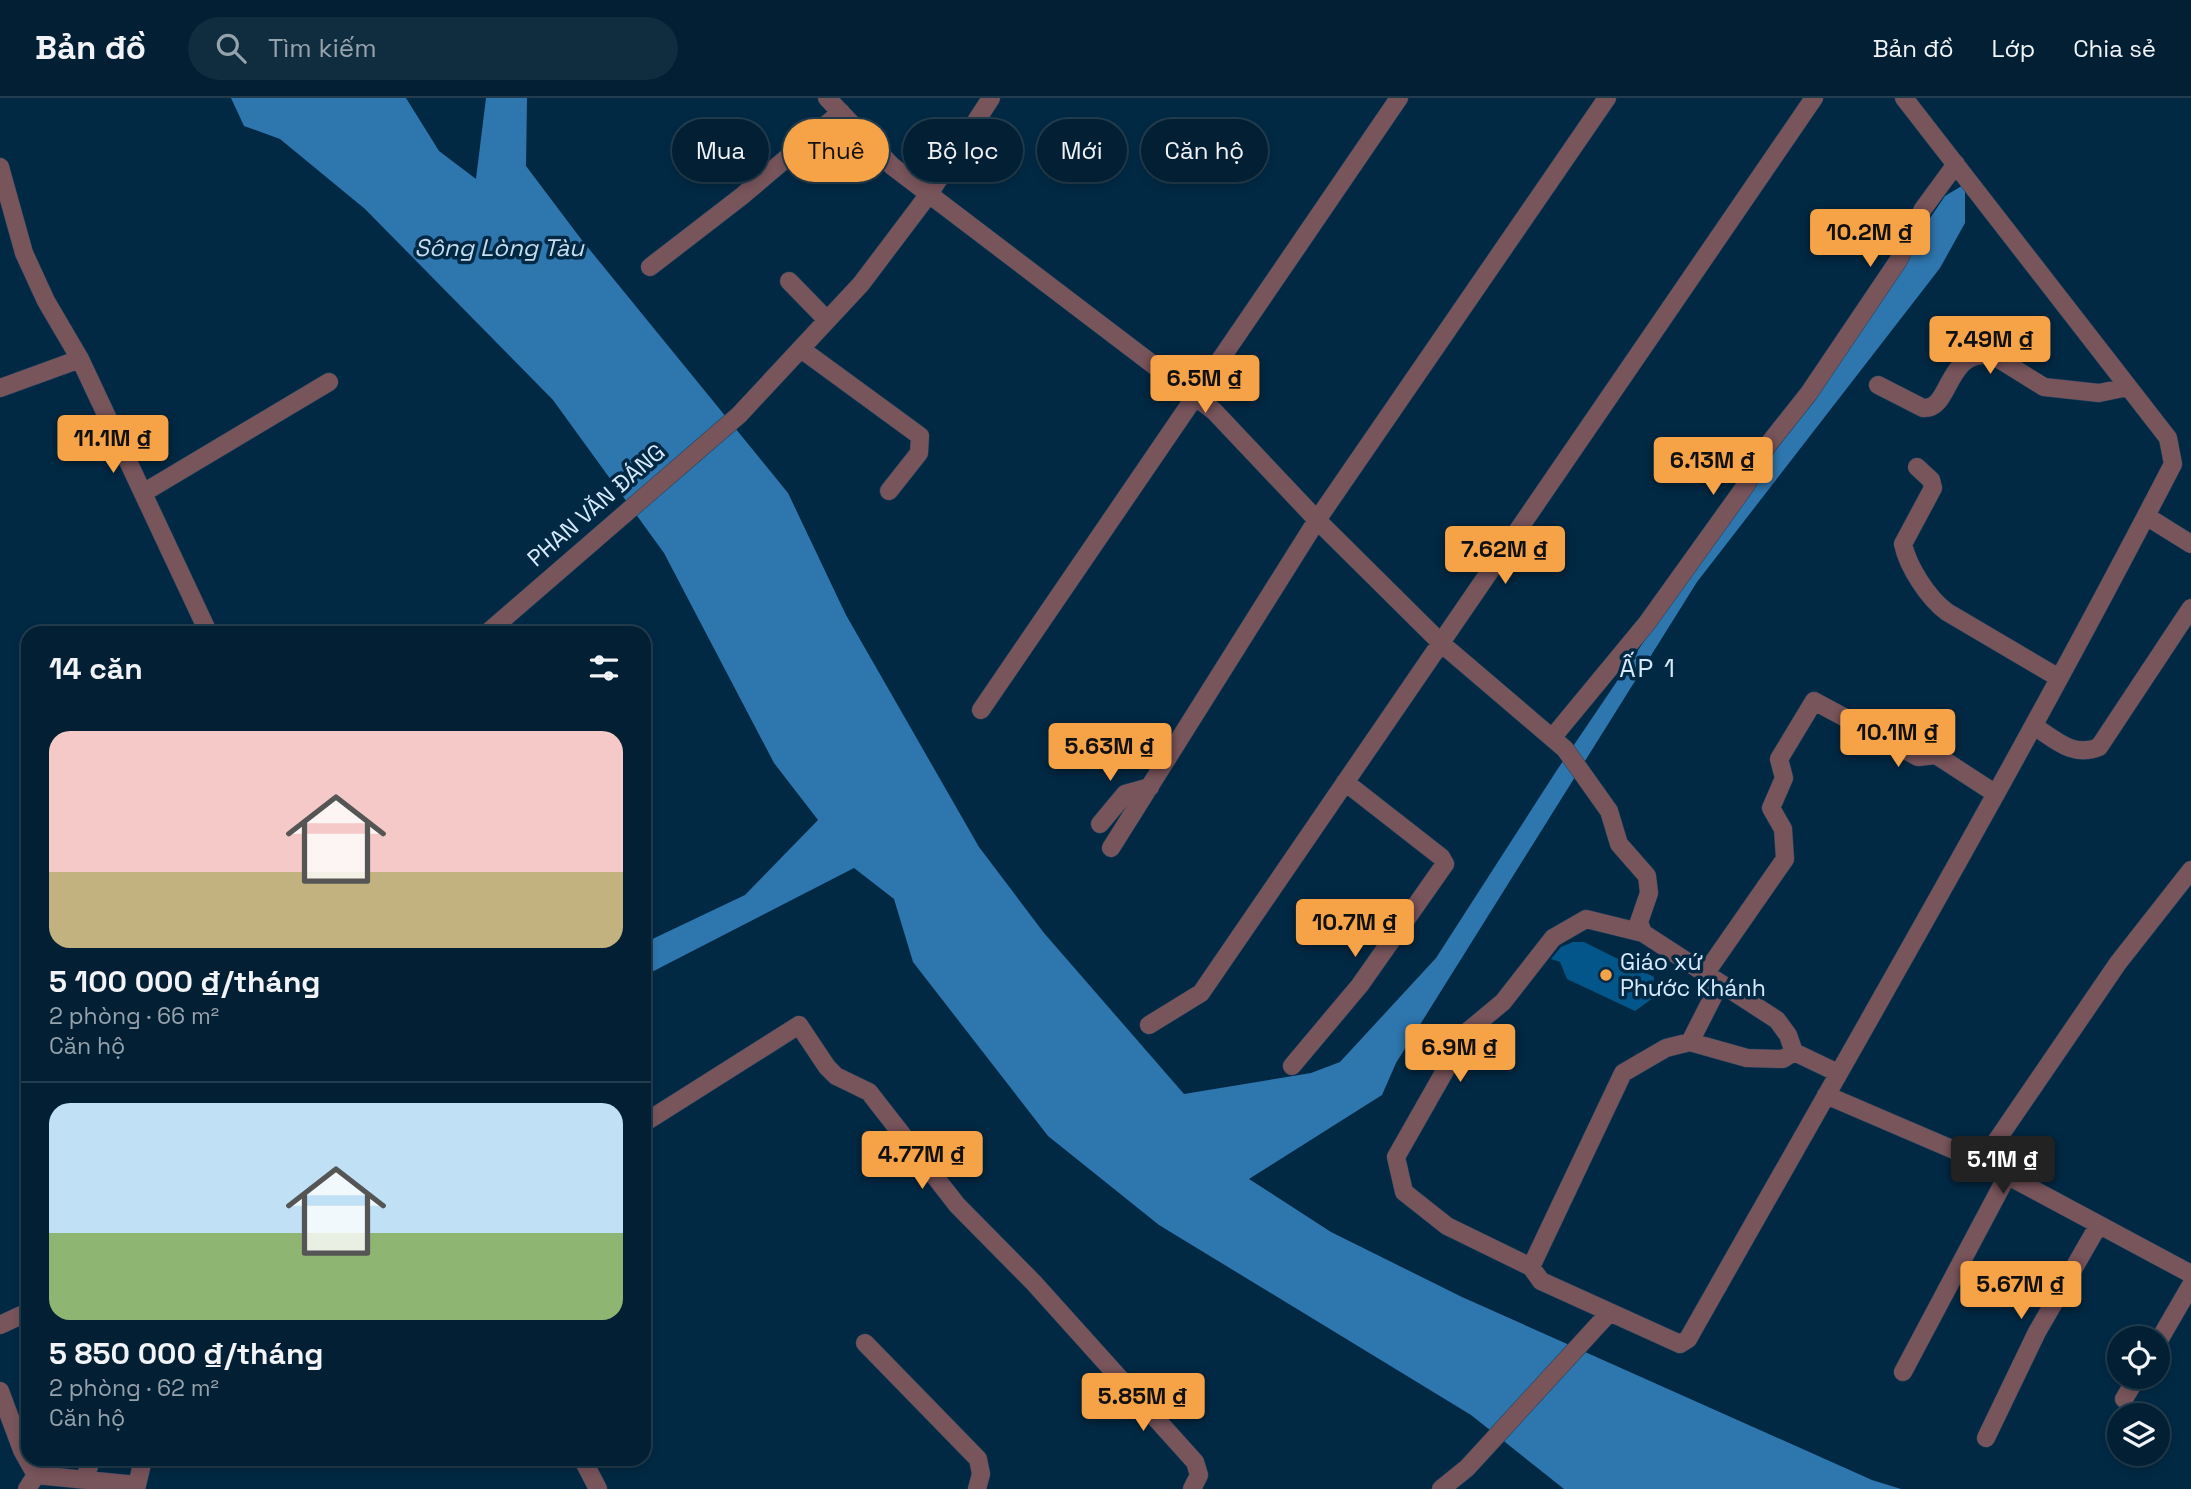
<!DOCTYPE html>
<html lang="vi">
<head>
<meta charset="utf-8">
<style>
	:root { --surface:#021f33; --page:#102c3f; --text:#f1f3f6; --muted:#96a2ac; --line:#233d4e; --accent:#f6a246 }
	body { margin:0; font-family:"Space Grotesk",sans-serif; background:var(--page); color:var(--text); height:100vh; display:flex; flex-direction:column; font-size:26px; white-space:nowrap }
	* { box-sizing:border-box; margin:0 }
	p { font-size:23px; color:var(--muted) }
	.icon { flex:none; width:38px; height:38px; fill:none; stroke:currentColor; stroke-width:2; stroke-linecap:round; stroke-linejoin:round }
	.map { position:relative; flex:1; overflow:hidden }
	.sheet { position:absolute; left:21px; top:528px; width:630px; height:840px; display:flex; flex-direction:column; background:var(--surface); border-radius:21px; box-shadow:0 4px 10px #0003,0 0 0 2px var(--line) }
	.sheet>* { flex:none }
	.guide { position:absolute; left:672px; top:21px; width:665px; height:63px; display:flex; gap:14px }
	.controls { position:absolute; left:2107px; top:1228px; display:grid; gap:14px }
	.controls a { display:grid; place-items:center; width:63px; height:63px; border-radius:50%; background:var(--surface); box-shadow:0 4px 10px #0003,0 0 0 2px var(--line); font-size:35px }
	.price { position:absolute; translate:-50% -60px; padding:0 16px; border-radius:7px; background:var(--accent); color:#111; font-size:23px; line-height:46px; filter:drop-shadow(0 2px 4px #0008) }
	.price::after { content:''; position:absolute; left:50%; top:42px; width:21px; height:16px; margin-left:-10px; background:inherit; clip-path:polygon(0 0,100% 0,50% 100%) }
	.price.current { background:#222; color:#fff }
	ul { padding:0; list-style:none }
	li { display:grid; align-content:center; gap:14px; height:371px; padding:0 28px }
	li+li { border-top:2px solid var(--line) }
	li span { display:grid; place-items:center; height:217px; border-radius:21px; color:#555 }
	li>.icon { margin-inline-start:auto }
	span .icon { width:126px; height:126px; fill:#fffc; stroke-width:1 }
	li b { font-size:30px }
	h2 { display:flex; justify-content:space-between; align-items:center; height:84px; padding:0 28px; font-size:30px }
	.chip { padding:0 24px; border-radius:32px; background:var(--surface); box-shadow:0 4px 10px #0003,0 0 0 2px var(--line); font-size:24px; line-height:63px }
	.chip.current { background:var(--accent); color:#111 }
	header { display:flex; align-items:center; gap:42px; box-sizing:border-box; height:98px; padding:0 35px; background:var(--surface); border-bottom:2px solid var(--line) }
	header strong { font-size:33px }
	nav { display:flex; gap:38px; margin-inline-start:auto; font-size:24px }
	.search { width:490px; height:63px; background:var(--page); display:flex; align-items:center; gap:18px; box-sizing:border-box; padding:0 24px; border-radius:38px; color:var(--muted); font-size:26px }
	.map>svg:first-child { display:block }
	.water { fill:#2e76ae }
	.building { fill:#025689 }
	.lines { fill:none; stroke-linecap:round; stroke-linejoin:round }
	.minor-casing { stroke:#20445e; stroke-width:19 }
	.minor { stroke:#78545b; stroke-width:18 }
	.poi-dot { fill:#f6a246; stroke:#022944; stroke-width:2.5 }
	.labels { text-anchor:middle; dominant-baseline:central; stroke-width:7; stroke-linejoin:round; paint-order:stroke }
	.street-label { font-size:23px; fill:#d6eafc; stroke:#022944 }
	.poi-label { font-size:23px; fill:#d6eafc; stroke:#022944; text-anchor:start }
	.water-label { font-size:24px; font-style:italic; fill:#c7dcee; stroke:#022944 }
	.quarter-label { font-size:26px; letter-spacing:2px; fill:#d6eafc; stroke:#022944 }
</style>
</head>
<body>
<header>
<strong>Bản đồ</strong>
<div class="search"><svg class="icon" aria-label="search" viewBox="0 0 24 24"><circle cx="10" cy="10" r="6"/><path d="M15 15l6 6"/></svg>Tìm kiếm</div>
<nav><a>Bản đồ</a><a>Lớp</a><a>Chia sẻ</a></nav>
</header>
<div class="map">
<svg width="2191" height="1391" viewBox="0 0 2191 1391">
	<rect width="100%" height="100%" fill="#022944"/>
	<path class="water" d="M231,0h175l33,53 37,28 10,-81h41l-1,68 55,73 207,254 58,122 133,232 65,86 140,161 127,-21 29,-11 96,-104 121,-188 388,-574 20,-12v39l-25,45 -243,314 -301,481 -14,32 -133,84 82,53 131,65 410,183 29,9h-337l-93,-74 -312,-190 -111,-89 -135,-174 -19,-63 -40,-31 -210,108v-33l101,-48 73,-75 -44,-57 -110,-210 -111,-153 -188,-191 -85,-70 -36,-13z"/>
	<path class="building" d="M1573,844h11l70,35 -1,21 -18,13 -68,-32 -7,-17 -9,-3 10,-12z"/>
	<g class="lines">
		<g class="minor-casing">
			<path id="minor" d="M827,0l65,68 322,245 103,109 125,124 123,105 44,62 10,33 28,32 2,17 -10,29 4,11 134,87 11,15 6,17
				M0,69l24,86 22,48 34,58 129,275
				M650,169l92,-71 99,-84
				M789,183l37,38
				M801,251l119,87 -1,17 -30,38
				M1878,287l45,23c29,3 22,-62 71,-52l50,31 55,6 29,-6
				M0,290l80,-29
				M1917,369l14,13 2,8 -30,56c5,23 25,54 44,68l112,66
				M143,395l186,-111
				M2146,418l45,28
				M486,536l253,-219 122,-131 68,-90 62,-96
				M981,612l418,-612
				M2034,628c22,14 39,32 65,21l92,-139
				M1552,640l95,-115 99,-138 21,-39 42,-53 89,-132 25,-52 33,-45
				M1100,726l25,-30 25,-7
				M1111,750l206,-328 290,-422
				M1705,876l80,-115 -2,-30 -12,-21 13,-30 -5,-19 35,-58 104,56 18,-2 60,39
				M1149,927l52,-32 613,-895
				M1690,944l30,-59
				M1292,968l68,-81 85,-121 -4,-7 -96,-75
				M1838,975l-44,-21 -11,7 -36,-1 -57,-16 -24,6 -43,25 -92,194 10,14 139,63 8,-5c164,-290 332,-579 485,-875l-5,-26 -264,-340
				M1826,997l156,67 209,112
				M644,1025l155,-98 28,42 9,9 33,16 88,113 77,78 161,179 4,13 -7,14
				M1982,1064l136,-199 73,-93
				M1531,1169l-84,-41 -43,-34 -8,-35 71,-125 36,-30 50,-64 33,-19 57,14
				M0,1227l28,-13
				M2158,1244l33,-57
				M865,1245l113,116 3,15 -4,15
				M1903,1274l104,-196
				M0,1293l22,59 14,25 -9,14
				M2124,1301l13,-22
				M1986,1340l51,-106 61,-106
				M583,1362l15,29
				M36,1377l101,10
				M84,1384l7,-22
				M136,1391l7,-29
				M1441,1391l26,-21 142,-155"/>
		</g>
		<use href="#minor" class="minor"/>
	</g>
	<circle class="poi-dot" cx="1606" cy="877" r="7"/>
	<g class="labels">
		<g class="street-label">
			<text transform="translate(596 407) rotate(-41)">PHAN VĂN ĐÁNG</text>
		</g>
		<g class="poi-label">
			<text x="1620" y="864">Giáo xứ<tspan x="1620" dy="26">Phước Khánh</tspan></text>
		</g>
		<g class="water-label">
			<text x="499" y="149">Sông Lòng Tàu</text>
		</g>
		<g class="quarter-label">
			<text x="1648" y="570">ẤP 1</text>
		</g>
	</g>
</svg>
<div class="controls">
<a><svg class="icon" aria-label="locate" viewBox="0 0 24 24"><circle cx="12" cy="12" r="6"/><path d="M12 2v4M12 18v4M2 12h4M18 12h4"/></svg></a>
<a><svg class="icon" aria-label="layers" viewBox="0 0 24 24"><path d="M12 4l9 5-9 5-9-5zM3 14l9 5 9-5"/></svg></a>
</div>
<b class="price" style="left:1870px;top:171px">10.2M ₫</b>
<b class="price" style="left:1990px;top:278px">7.49M ₫</b>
<b class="price" style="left:1205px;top:317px">6.5M ₫</b>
<b class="price" style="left:113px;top:377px">11.1M ₫</b>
<b class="price" style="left:1713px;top:399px">6.13M ₫</b>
<b class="price" style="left:1505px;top:488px">7.62M ₫</b>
<b class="price" style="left:1898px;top:671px">10.1M ₫</b>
<b class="price" style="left:1110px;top:685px">5.63M ₫</b>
<b class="price" style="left:1355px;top:861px">10.7M ₫</b>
<b class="price" style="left:1460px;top:986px">6.9M ₫</b>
<b class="price" style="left:922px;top:1093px">4.77M ₫</b>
<b class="price current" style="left:2003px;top:1098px">5.1M ₫</b>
<b class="price" style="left:2021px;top:1223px">5.67M ₫</b>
<b class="price" style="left:1143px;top:1335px">5.85M ₫</b>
<div class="guide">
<a class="chip">Mua</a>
<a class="chip current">Thuê</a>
<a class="chip">Bộ lọc</a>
<a class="chip">Mới</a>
<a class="chip">Căn hộ</a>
</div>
<section class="sheet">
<h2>14 căn<svg class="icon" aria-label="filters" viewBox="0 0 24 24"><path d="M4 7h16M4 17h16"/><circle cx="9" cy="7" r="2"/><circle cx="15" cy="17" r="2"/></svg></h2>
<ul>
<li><span style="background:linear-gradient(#f6c9c9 65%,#c2b280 0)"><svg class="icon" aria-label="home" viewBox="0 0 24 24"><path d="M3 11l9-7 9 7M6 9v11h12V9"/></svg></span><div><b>5 100 000 ₫/tháng</b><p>2 phòng · 66 m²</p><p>Căn hộ</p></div></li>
<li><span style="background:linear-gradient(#bfe0f5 60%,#8fb573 0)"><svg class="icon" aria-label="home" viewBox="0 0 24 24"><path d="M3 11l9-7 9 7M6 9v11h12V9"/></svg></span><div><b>5 850 000 ₫/tháng</b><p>2 phòng · 62 m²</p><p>Căn hộ</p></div></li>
</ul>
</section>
</div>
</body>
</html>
